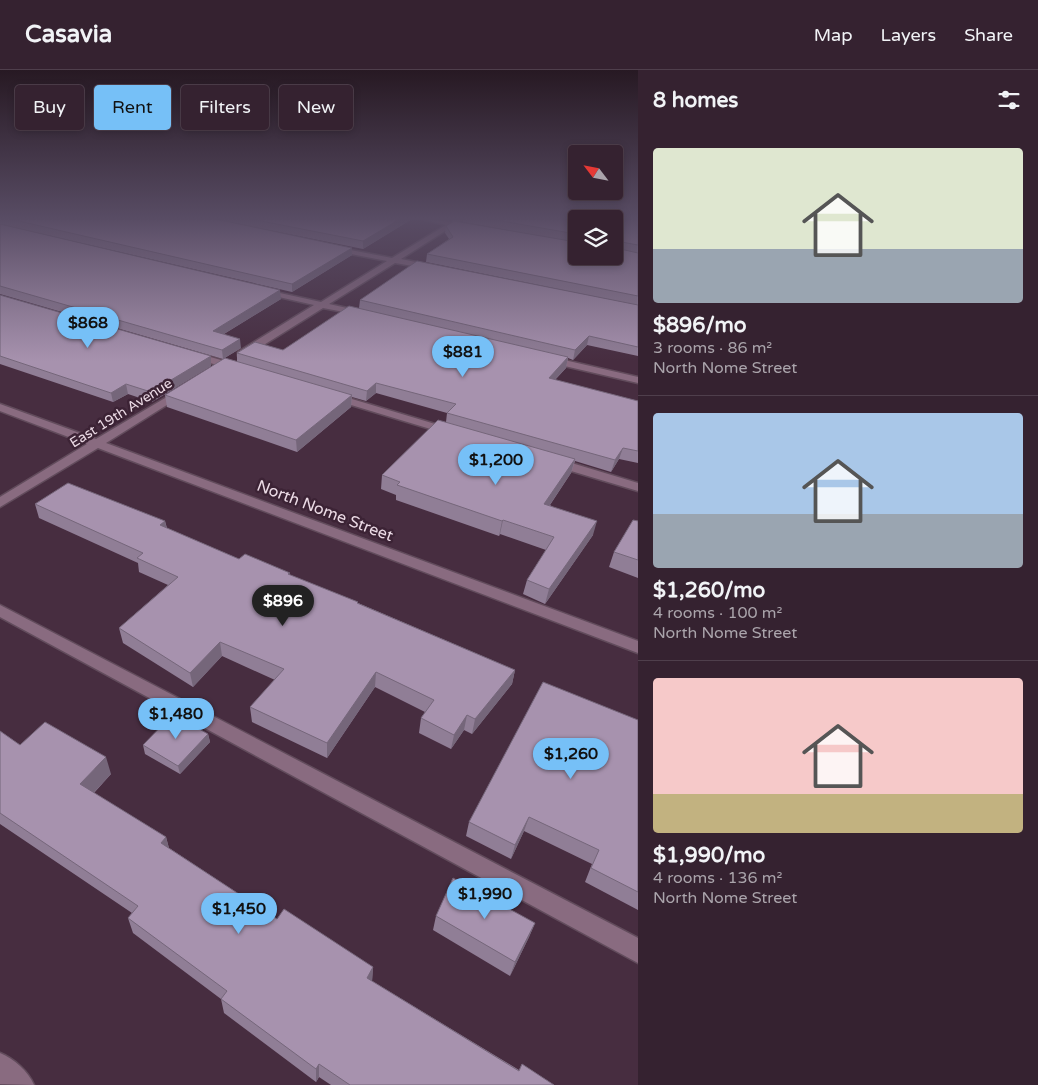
<!DOCTYPE html>
<html lang="en">
<head>
<meta charset="utf-8">
<style>
	:root { --surface:#352230; --page:#3d2a38; --text:#f1f3f6; --muted:#aaa4ab; --line:#4f3f4c; --accent:#76c0f7 }
	body { margin:0; font-family:"Varela Round",sans-serif; background:var(--page); color:var(--text); height:100vh; display:flex; flex-direction:column; font-size:19px; white-space:nowrap }
	* { box-sizing:border-box; margin:0 }
	p { font-size:16px; color:var(--muted) }
	.icon { flex:none; width:28px; height:28px; fill:none; stroke:currentColor; stroke-width:2; stroke-linecap:round; stroke-linejoin:round }
	.map { position:relative; flex:1; overflow:hidden }
	.side { display:flex; flex-direction:column; background:var(--surface); width:400px }
	.side>* { flex:none }
	.hud { position:absolute; left:15px; top:15px; width:475px; height:45px; display:flex; gap:10px }
	.needle { width:32px; rotate:302deg }
	.tools { position:absolute; left:568px; top:75px; display:grid; gap:10px }
	.tools a { display:grid; place-items:center; width:55px; height:55px; border-radius:5px; background:var(--surface); box-shadow:0 2px 8px #0003,0 0 0 1px var(--line); font-size:25px }
	.price { position:absolute; translate:-50% -42px; padding:0 11px; border-radius:18px; background:var(--accent); color:#111; font-size:16px; line-height:32px; filter:drop-shadow(0 1px 2px #0008) }
	.price::after { content:''; position:absolute; left:50%; top:30px; width:15px; height:11px; margin-left:-8px; background:inherit; clip-path:polygon(0 0,100% 0,50% 100%) }
	.price.current { background:#222; color:#fff }
	ul { padding:0; list-style:none }
	li { display:grid; align-content:center; gap:10px; height:265px; padding:0 15px }
	li+li { border-top:1px solid var(--line) }
	li span { display:grid; place-items:center; height:155px; border-radius:5px; color:#555 }
	li>.icon { margin-inline-start:auto }
	span .icon { width:90px; height:90px; fill:#fffc; stroke-width:1 }
	li b { font-size:21px }
	h2 { display:flex; justify-content:space-between; align-items:center; height:60px; padding:0 15px; font-size:21px }
	.chip { padding:0 18px; border-radius:5px; background:var(--surface); box-shadow:0 2px 8px #0003,0 0 0 1px var(--line); font-size:18px; line-height:45px }
	.chip.current { background:var(--accent); color:#111 }
	header { display:flex; align-items:center; gap:30px; box-sizing:border-box; height:70px; padding:0 25px; background:var(--surface); border-bottom:1px solid var(--line) }
	header strong { font-size:24px }
	nav { display:flex; gap:28px; margin-inline-start:auto; font-size:18px }
	main { display:flex; flex:1; min-height:0 }
	.map>svg:first-child { display:block }
	.lines { fill:none; stroke-linecap:round; stroke-linejoin:round }
	.minor-casing { stroke:#624c5c; stroke-width:3 }
	.minor { fill:#896b80; fill-rule:evenodd }
	.wall { fill:#907e96 }
	.shaded-wall { fill:#75667a }
	.building { fill:#a792ae; stroke:#75667a }
	.labels { text-anchor:middle; dominant-baseline:central; stroke-width:5; stroke-linejoin:round; paint-order:stroke }
	.far-street-label { font-size:14px; fill:#ecdbe6; stroke:#3c2335 }
	.street-label { font-size:16px; fill:#ecdbe6; stroke:#3c2335 }
</style>
</head>
<body>
<header>
<strong>Casavia</strong>
<nav><a>Map</a><a>Layers</a><a>Share</a></nav>
</header>
<main>
<div class="map">
<svg width="638" height="1015" viewBox="0 0 638 1015">
	<rect width="100%" height="100%" fill="#472d40"/>
	<g class="lines">
		<g class="minor-casing">
			<path id="minor" d="M422,149l29,3 4,-3h8l-5,4 2,2 -1,1h-6l-52,33 35,7v4l-41,-7 -66,41 36,8v4l-42,-8 -77,48h-8v-4l76,-47 -57,-13v-4l64,14 66,-41 -57,-11v-4l62,12 54,-33z
				M193,282l49,14 1,2 -5,3 -49,-14v-4z
				M547,286l91,21v6l-95,-22 -1,-2z
				M182,318l4,1 1,2 -1,2 -80,50 532,198v12l-540,-205 -98,59v-10l87,-53 -87,-33v-7l96,35z
				M332,323l123,37 2,2 -6,4 -4,-2 -119,-36 -1,-2 1,-2z
				M555,388l83,25v8l-87,-26 -2,-3 2,-3z
				M0,535l638,333v25l-638,-346z
				M0,983c14,6 28,18 34,32l-34,-1z"/>
		</g>
		<use href="#minor" class="minor"/>
	</g>
	<path class="wall" d="M0,149h412l-49,30 -119,-24 108,23v7l-60,37 -292,-68z
		M463,149h113v37l38,-37h24v137l-51,-11 -14,15 -5,-2 -2,10 -11,12 83,21v62l-19,-4 -8,13 -36,-11 -4,12 -21,32 43,30 -48,69 -22,-10 4,-14 19,-30 -46,-16 -1,2 -103,-36v-5l-15,-6 1,-14 64,-53 1,-9 -71,-20 -10,8 -14,-4 -1,10 -54,45 -130,-45 -2,-12 72,-33v-9l46,-3 76,-42 1,-8 272,4 -206,-42 1,-8 22,-15 -4,-6 1,-7 100,11 -83,-15z
		M0,154l281,75 -57,35 17,14 -18,11 -223,-65z
		M0,225l211,71 -59,36 -24,-8 -15,8 -113,-38z
		M35,434l130,17 2,7 72,31 51,16 68,27v1l157,67 -3,14 -40,50 -8,-4 -13,19 -32,-16 2,-15 4,-6 -50,-25 -48,71 -75,-36 -2,-15 25,-27 -53,-24 -29,31 -70,-44 -4,-15 49,-43 -29,-13 -1,-9 -99,-45z
		M638,451v57l-29,-11 5,-15z
		M638,650v190l-53,-28 7,-18 -68,-33 -13,28 -45,-23 3,-14z
		M0,661l20,14 91,29 -17,19 72,44 3,11 108,71 96,48 -1,14 147,89 3,-6 32,21h-223l-12,-8 -3,5 -92,-69 -3,-14 -88,-66 -5,-15 4,-5 -132,-89z
		M208,664l2,8 -30,32 -35,-20 -2,-9z
		M436,846l99,7 -6,14 -19,39 -77,-46z"/>
	<path class="shaded-wall" d="M400,149h12l-49,30v-8z
		M352,178v7l-60,37v-8z
		M280,220l1,9 -67,41 -1,-9z
		M589,266l-2,9 -14,15 2,-10z
		M240,269l1,9 -18,11 -1,-9z
		M211,286v10l-59,36 -1,-10z
		M568,287l-2,11 -20,21 3,-11z
		M376,313v10l-10,8 1,-10z
		M126,314l2,10 -15,8 -2,-9z
		M352,325l-1,12 -54,45 -1,-12z
		M623,378l-4,11 -8,13 4,-12z
		M575,389l-4,14 -30,45 3,-14z
		M503,450l-3,14 -1,2 3,-15z
		M165,451l3,14 -8,-10z
		M597,451l-4,14 -48,69 4,-15z
		M220,572l2,14 -29,31 -3,-14z
		M515,600l-3,14 -40,50 3,-15z
		M376,602l-1,15 -48,71v-15z
		M467,645l-3,15 -13,19 3,-14z
		M208,664l2,8 -30,32 -2,-8z
		M106,687l5,17 -25,27 -6,-17z
		M529,747l-5,14 -13,28 4,-14z
		M166,767l4,16 -9,-10z
		M535,853l-6,14 -19,39 5,-14z
		M373,897l-1,15 -5,-4z
		M319,994v13l-3,5v-13z"/>
	<path class="building" d="M10,149h206l136,29 -60,36z
		M251,149h149l-37,22z
		M490,149h86v15z
		M614,149h24v26l-22,-4 -2,1 2,6 22,5v43l-211,-42 26,-17 -7,-11 8,-5 122,21v14h38z
		M0,154l280,66 -67,41 27,8 -18,11 -222,-64z
		M417,191l221,44v42l-49,-11 -14,14 -215,-50z
		M0,225l211,61 -60,36 -25,-8 -15,9 -111,-37z
		M349,236l219,51 -19,21 89,23v50l-15,-3 -8,12 -168,-47 9,-9 -80,-21 -9,8 -130,-38 18,-11 28,8z
		M225,288l127,37 -56,45 -131,-45z
		M438,350l137,39 -31,45 53,17 -48,68 -22,-9 27,-43 -51,-17 -1,1 -105,-36 3,-3 -18,-7z
		M68,413l97,38 -5,4 79,34 6,-5 45,19 -2,1 70,28 -1,1 158,67 -40,49 -8,-4 -13,20 -33,-17 13,-18 -58,-28 -49,71 -77,-36 34,-38 -64,-27 -30,31 -71,-45 59,-51 -41,-19 6,-5 -108,-49z
		M633,450l5,1v39l-24,-8z
		M543,612l95,38v172l-47,-24 8,-18 -70,-33 -14,28 -46,-23z
		M173,644l35,20 -30,32 -35,-21z
		M45,652l61,35 -26,27 86,53 -5,6 116,76 7,-10 89,58 -6,11 152,93 3,-7 32,21h-204l-31,-21 -3,5 -95,-70 6,-8 -99,-73 10,-12 -138,-93v-82l20,14z
		M453,808l82,45 -20,39 -79,-46z"/>
	<linearGradient id="sky" x2="0" y2="1"><stop stop-color="#271923"/><stop offset="0.51" stop-color="#584c64"/><stop offset="1" stop-color="#584c64" stop-opacity="0"/></linearGradient>
	<rect width="638" height="291" fill="url(#sky)"/>
	<g class="labels">
		<g class="far-street-label">
			<text transform="translate(121 343) rotate(-32)">East 19th Avenue</text>
		</g>
		<g class="street-label">
			<text transform="translate(325 441) rotate(21)">North Nome Street</text>
		</g>
	</g>
</svg>
<div class="tools">
<a><svg class="needle" viewBox="-14 -14 28 28"><path d="M0-13l5 13h-10z" fill="#e53935"/><path d="M0 13l5-13h-10z" fill="#aaa4ab"/></svg></a>
<a><svg class="icon" aria-label="layers" viewBox="0 0 24 24"><path d="M12 4l9 5-9 5-9-5zM3 14l9 5 9-5"/></svg></a>
</div>
<b class="price" style="left:88px;top:279px">$868</b>
<b class="price" style="left:463px;top:308px">$881</b>
<b class="price" style="left:496px;top:416px">$1,200</b>
<b class="price current" style="left:283px;top:557px">$896</b>
<b class="price" style="left:176px;top:670px">$1,480</b>
<b class="price" style="left:571px;top:710px">$1,260</b>
<b class="price" style="left:485px;top:850px">$1,990</b>
<b class="price" style="left:239px;top:865px">$1,450</b>
<div class="hud">
<a class="chip">Buy</a>
<a class="chip current">Rent</a>
<a class="chip">Filters</a>
<a class="chip">New</a>
</div>
</div>
<section class="side">
<h2>8 homes<svg class="icon" aria-label="filters" viewBox="0 0 24 24"><path d="M4 7h16M4 17h16"/><circle cx="9" cy="7" r="2"/><circle cx="15" cy="17" r="2"/></svg></h2>
<ul>
<li><span style="background:linear-gradient(#dfe7d0 65%,#9aa5b1 0)"><svg class="icon" aria-label="home" viewBox="0 0 24 24"><path d="M3 11l9-7 9 7M6 9v11h12V9"/></svg></span><div><b>$896/mo</b><p>3 rooms · 86 m²</p><p>North Nome Street</p></div></li>
<li><span style="background:linear-gradient(#a9c7e8 65%,#9aa5b1 0)"><svg class="icon" aria-label="home" viewBox="0 0 24 24"><path d="M3 11l9-7 9 7M6 9v11h12V9"/></svg></span><div><b>$1,260/mo</b><p>4 rooms · 100 m²</p><p>North Nome Street</p></div></li>
<li><span style="background:linear-gradient(#f6c9c9 75%,#c2b280 0)"><svg class="icon" aria-label="home" viewBox="0 0 24 24"><path d="M3 11l9-7 9 7M6 9v11h12V9"/></svg></span><div><b>$1,990/mo</b><p>4 rooms · 136 m²</p><p>North Nome Street</p></div></li>
</ul>
</section>
</main>
</body>
</html>
